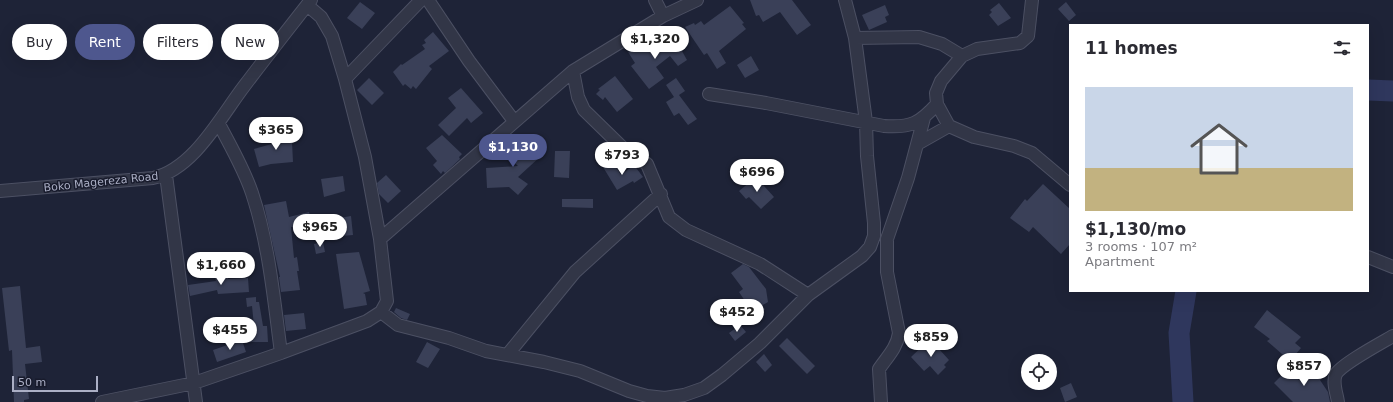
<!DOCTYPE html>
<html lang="en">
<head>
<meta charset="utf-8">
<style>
	:root { --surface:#fff; --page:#f7f7f7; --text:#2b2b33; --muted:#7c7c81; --accent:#4e578e }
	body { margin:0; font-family:"DejaVu Sans",sans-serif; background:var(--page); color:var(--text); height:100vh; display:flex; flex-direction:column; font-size:15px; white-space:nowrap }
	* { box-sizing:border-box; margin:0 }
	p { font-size:13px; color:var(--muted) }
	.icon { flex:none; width:22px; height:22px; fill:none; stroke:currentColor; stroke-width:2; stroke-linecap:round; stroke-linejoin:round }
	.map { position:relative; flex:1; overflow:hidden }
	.panel { position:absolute; left:1069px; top:24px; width:300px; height:268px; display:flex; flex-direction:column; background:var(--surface); border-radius:0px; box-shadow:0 4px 16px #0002 }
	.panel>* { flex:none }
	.guide { position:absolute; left:12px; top:24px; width:380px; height:36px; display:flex; gap:8px }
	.controls { position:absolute; left:1021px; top:354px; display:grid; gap:8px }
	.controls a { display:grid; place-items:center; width:36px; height:36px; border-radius:50%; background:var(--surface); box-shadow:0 4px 16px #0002; font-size:20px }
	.scale { position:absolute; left:12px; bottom:10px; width:86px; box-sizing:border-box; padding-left:4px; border:2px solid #abafc5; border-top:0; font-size:11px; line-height:14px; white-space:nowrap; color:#abafc5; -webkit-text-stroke:3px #181b2c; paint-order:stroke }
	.price { position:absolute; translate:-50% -34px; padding:0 9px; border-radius:14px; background:#fff; color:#222; font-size:13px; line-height:26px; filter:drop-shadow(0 1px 2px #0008) }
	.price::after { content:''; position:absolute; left:50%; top:24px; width:12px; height:9px; margin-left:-6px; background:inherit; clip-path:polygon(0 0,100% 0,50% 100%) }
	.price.on { background:var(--accent); color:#fff }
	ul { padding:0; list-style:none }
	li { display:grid; align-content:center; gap:8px; height:212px; padding:0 16px }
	li span { display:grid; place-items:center; height:124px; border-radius:0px; color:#555 }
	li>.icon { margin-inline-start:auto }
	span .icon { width:72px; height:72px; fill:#fffc; stroke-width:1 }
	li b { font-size:17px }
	h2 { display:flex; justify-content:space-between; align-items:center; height:48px; padding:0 16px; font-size:17px }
	.chip { padding:0 14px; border-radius:18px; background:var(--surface); box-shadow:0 4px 16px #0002; font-size:14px; line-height:36px }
	.chip.on { background:var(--accent); color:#fff }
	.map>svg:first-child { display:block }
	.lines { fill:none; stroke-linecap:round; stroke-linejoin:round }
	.river { stroke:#2f375d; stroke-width:21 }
	.building { fill:#3a4058 }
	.minor-casing { stroke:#4c5063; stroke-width:14 }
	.minor { stroke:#323647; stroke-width:12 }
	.labels { text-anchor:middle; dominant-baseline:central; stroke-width:3; stroke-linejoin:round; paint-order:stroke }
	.street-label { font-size:11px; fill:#abafc5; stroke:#181b2c }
</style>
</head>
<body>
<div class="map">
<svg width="1393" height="402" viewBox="0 0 1393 402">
	<rect width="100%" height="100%" fill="#1e2337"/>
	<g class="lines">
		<path class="river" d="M1368,90l25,1
			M1183,402l-4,-69 7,-42"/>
	</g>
	<path class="building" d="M750,0h42l19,25 -14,10 -17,-23 -17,10 -4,-7 -3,1z
		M360,2l15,11 -13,16 -15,-11z
		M1066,2l10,13 -7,6 -11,-12z
		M999,3l12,15 -13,8 -9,-11 3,-3 -2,-2z
		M885,5l4,10 -4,2 2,5 -18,8 -7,-15z
		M730,6l14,17 -2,1 4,5 -27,22 7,12 -9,6 -10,-16 -3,2 -19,-28 9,-4 1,2 6,-4 3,4z
		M433,32l16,19 -20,15 3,3 -16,20 -3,-3 -2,3 -6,-5 -2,2 -10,-14 8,-8 1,1 23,-16 -3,-4 4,-2 -2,-3z
		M674,37l13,23 -9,6 -8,-10 -14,11 8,11 -15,11 -18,-23 4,-3 -7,-11 15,-10 7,10z
		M751,56l8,14 -14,8 -8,-13z
		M615,76l18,23 -16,13 -12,-15 -2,3 -7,-6 4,-4 -2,-1z
		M369,78l15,15 -12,12 -15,-15z
		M676,78l9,13 -6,4 18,24 -9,6 -9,-12 -5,3 -8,-14 8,-5 -8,-12z
		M461,88l22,25 -12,10 -4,-5 -18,18 -11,-11 18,-17 -8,-10z
		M285,129l1,13h6l1,20 -22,2 -12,3 -5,-18 21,-6 -2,-13z
		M442,135l20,19 -3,3 1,2 -15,14 -2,-2 -2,3 -8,-9 4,-4 -11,-13z
		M524,138l17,18 -23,21 10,7 -10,11 -9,-8 -22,1 -1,-20 32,-2 -15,-15 10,-10 4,4z
		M555,151h15l-1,27 -15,-1z
		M613,162l8,13 13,-10 9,12 -9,6 -1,-2 -16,9 -14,-23z
		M386,175l15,16 -13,12 -9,-9 -2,-11z
		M343,176l2,15 -21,6 -3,-18z
		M756,177l18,20 -13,12 -12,-12 -3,2 -7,-8z
		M1043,184l27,25v35l-9,10 -28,-27 -4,5 -19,-14 15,-19 2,2z
		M562,199h31v9l-31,-1z
		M286,201l3,16 20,-5 3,10 -21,5 3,31 3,-1 2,14h-2l3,19 -19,2 -2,-15h1l-16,-72z
		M351,216l2,19 -22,2 -3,-17z
		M323,242l2,10 -9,2 -2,-10z
		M359,252l11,39 -7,2 2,1 2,11 -23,4 -8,-55z
		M743,264l6,3 17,22 2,13 -7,4 4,3 -7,7 -7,-6 -12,-18 4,-3 -12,-16z
		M228,275v4l20,-1 1,14 -31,2 -1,-4 -27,6 -2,-11 28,-4 -1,-3z
		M20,286l6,62 14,-2 2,16 -17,2 4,35 -5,1v2h-10l-2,-52 -3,1 -7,-63z
		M256,297v5h3l4,24h4l1,16h-18l-2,-16h6l-2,-20 -5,1 -1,-9z
		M396,308l14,6 -3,6 -6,-2 -7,-6z
		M1267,310l34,27 -6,6 6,5 -11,13 -23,-20 3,-2 -16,-12z
		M304,313l2,16 -20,2 -2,-16z
		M740,325l6,7 -11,9 -6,-8z
		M787,338l28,28 -8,8 -28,-28z
		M930,339l19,21 -5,5 2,2 -8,8 -8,-9 -6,5 -13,-14z
		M242,340l4,12 -29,10 -4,-12z
		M427,342l13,7 -12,19 -12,-6z
		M764,354l8,11 -7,7 -9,-10z
		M1316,366l9,10 -5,4 8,12 2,10h-37l-19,-19 14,-14 11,11z
		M1071,383l6,14 -12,5 -5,-14z"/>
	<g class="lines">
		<g class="minor-casing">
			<path id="minor" d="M428,0l41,61 45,60
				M655,0l8,16
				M1032,0l-4,36 -8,7 -43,6 -15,7 -21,25 -5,12 1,11 12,22 25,11 40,9 18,7 38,32
				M855,38l64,-1 23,7 20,12
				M573,71l5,26 6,13 41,40 22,14 22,53 17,13 74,34 48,31
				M345,79l76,-79
				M709,94l57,9 118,23c27,2 36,-3 53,-22
				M219,124c12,23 25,45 33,69 17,51 22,107 29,160
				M919,143l30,-17
				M166,175l30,227
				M0,191l153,-13c41,-9 68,-62 92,-93 22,-29 44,-57 66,-85
				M380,239l193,-168 90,-55 34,-16
				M1368,257l25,10
				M381,312l17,13 51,13 37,13 58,11 36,9 49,20 18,5 18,2 19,-3 20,-7 18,-13 38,-32 48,-48 54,-39 8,-9 4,-11v-13l-7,-67 -1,-34 -11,-84 -10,-38
				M508,354l67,-82 86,-78
				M102,402l92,-19 87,-30 86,-32 14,-9 6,-11 -7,-62 -15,-82 -20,-78 -13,-43 -11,-19 -14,-12
				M881,402l-2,-33c8,-12 18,-21 20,-36l-12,-61v-33l21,-61 16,-60
				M1338,402c-1,-8 -6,-20 -2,-28 6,-10 45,-31 57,-38"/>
		</g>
		<use href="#minor" class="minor"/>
	</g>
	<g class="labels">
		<g class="street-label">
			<text transform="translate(101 182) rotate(-6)">Boko Magereza Road</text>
		</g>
	</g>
</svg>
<div class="controls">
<a><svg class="icon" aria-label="locate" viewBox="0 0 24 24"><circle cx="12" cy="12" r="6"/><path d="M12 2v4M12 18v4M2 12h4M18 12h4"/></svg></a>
</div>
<div class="scale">50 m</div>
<b class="price" style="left:655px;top:60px">$1,320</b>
<b class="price" style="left:276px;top:151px">$365</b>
<b class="price on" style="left:513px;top:168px">$1,130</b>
<b class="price" style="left:622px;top:176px">$793</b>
<b class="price" style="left:757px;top:193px">$696</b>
<b class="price" style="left:320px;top:248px">$965</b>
<b class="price" style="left:221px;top:286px">$1,660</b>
<b class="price" style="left:737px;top:333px">$452</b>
<b class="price" style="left:230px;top:351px">$455</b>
<b class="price" style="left:931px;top:358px">$859</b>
<b class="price" style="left:1304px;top:387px">$857</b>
<div class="guide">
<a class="chip">Buy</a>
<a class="chip on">Rent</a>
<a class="chip">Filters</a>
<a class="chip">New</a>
</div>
<section class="panel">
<h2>11 homes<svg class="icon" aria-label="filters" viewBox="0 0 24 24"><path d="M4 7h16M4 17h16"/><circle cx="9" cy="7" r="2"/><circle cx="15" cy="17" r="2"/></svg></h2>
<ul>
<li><span style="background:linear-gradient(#c9d6e8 65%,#c2b280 0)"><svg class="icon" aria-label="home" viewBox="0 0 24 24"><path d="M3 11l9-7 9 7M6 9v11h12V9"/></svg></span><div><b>$1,130/mo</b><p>3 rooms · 107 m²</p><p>Apartment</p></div></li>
</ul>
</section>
</div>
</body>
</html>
